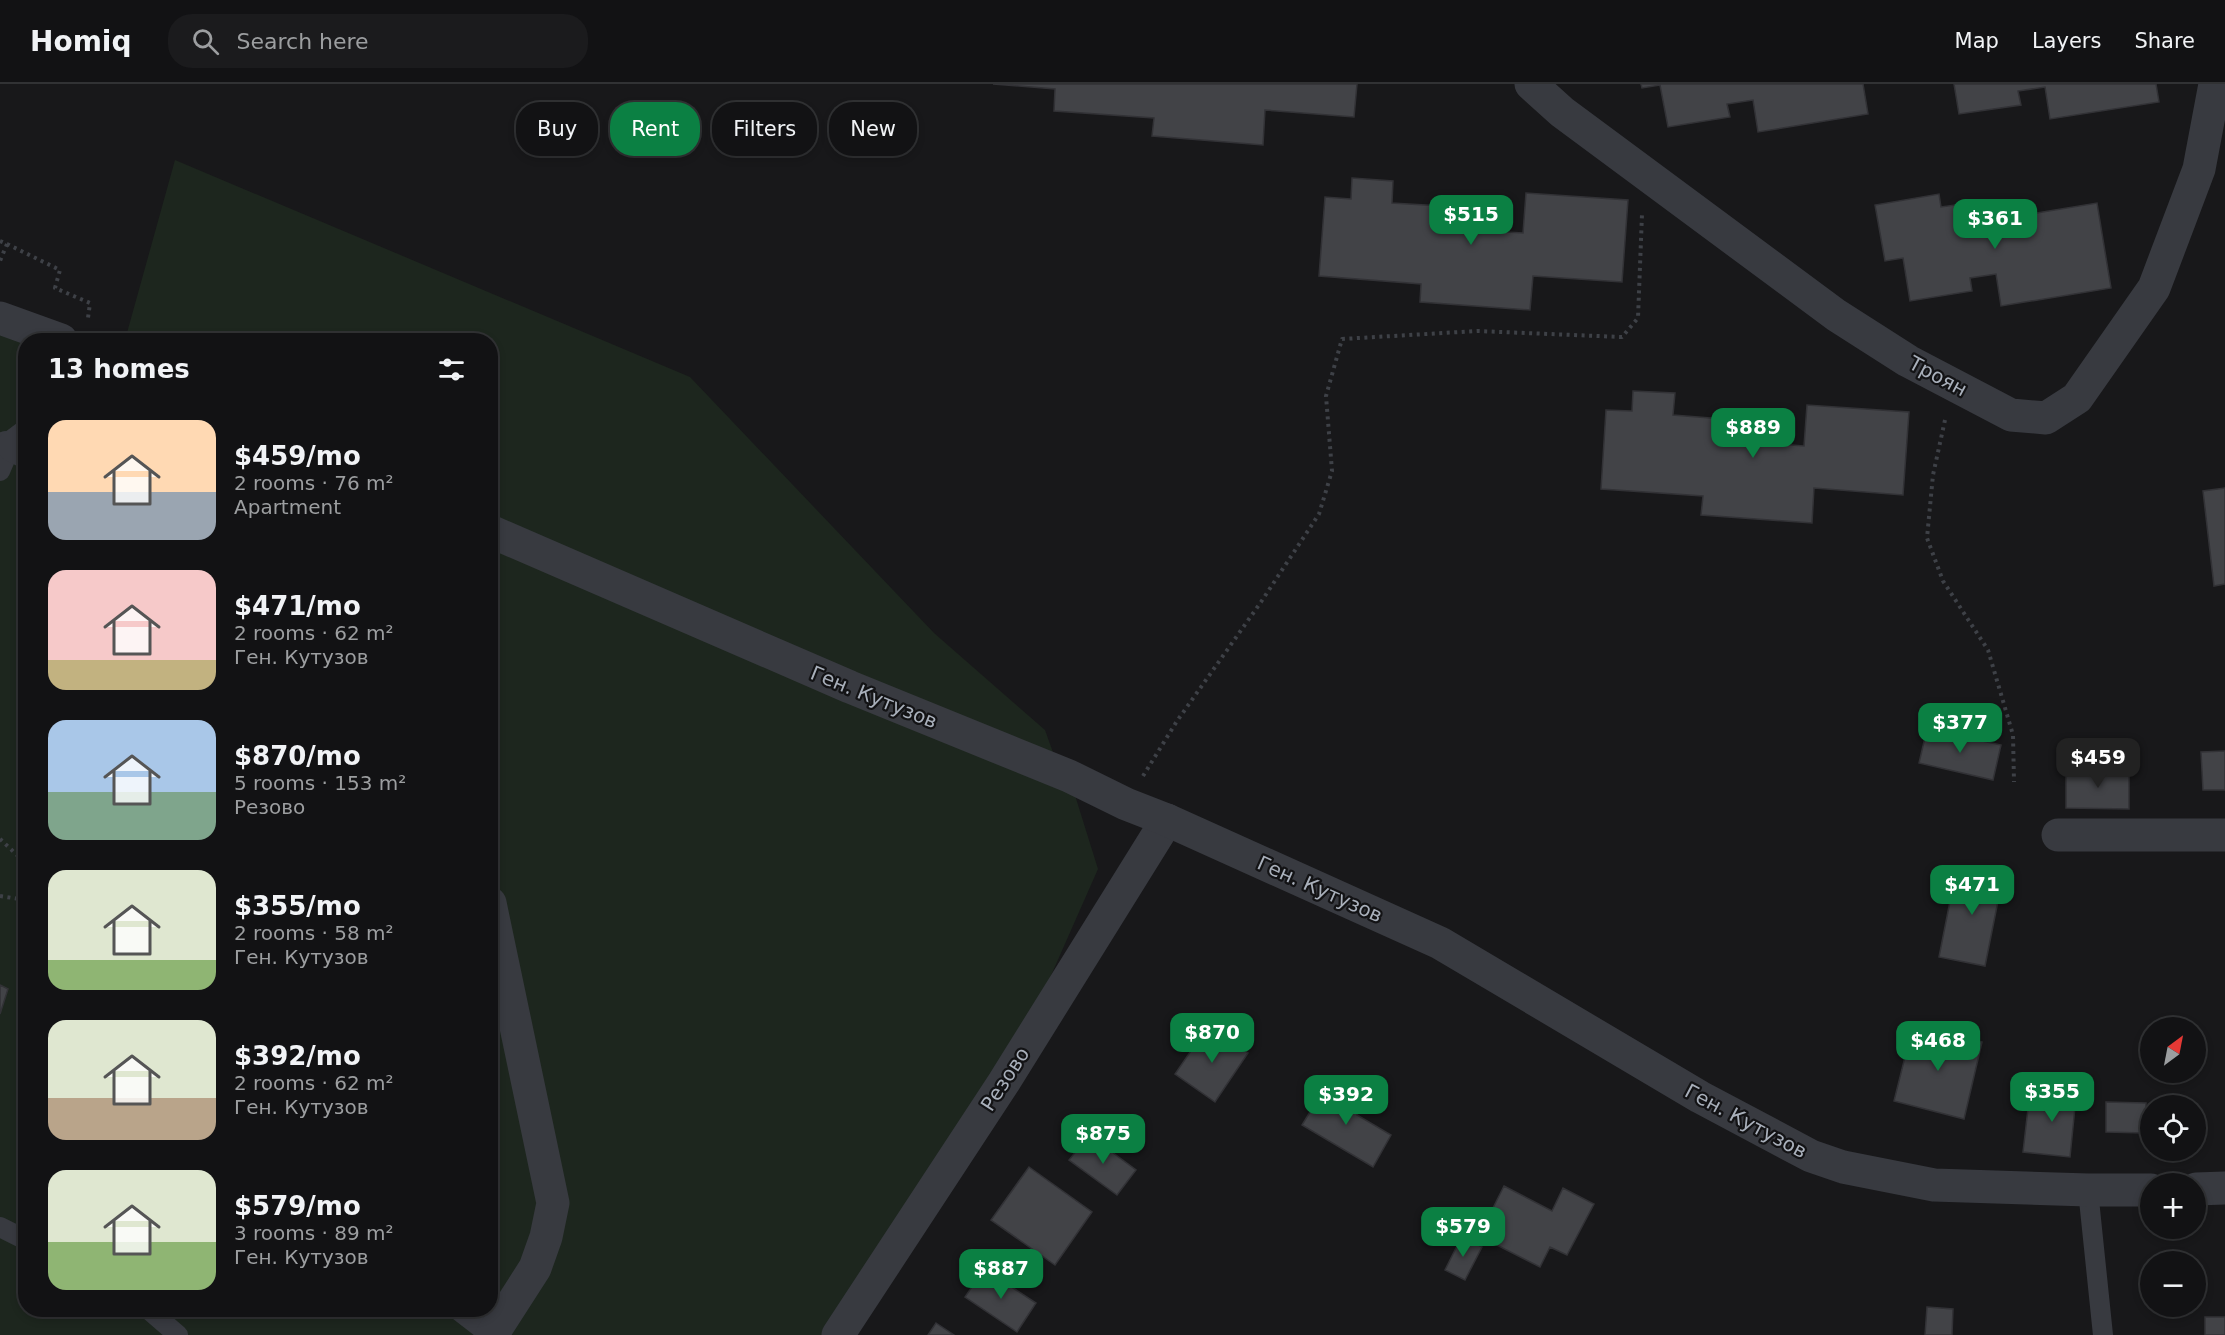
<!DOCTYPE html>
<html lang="en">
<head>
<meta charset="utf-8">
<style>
	:root { --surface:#121214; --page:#1b1b1d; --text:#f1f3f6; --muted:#9c9ea0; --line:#313234; --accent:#0b8043 }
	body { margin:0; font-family:"DejaVu Sans",sans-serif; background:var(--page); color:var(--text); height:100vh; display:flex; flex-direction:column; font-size:22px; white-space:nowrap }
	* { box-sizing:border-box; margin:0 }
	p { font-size:20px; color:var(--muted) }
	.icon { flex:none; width:33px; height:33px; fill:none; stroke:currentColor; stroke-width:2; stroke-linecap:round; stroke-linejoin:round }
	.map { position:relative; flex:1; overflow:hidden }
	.sheet { position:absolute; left:18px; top:249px; width:480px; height:984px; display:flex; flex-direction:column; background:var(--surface); border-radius:24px; box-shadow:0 3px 9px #0003,0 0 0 2px var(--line) }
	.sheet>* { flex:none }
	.hud { position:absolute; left:516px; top:18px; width:570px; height:54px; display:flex; gap:12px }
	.needle { width:39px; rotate:32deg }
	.controls { position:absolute; left:2140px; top:933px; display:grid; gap:12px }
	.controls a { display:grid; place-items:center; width:66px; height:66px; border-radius:50%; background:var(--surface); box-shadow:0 3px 9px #0003,0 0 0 2px var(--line); font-size:30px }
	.price { position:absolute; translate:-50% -51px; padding:0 14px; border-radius:12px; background:var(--accent); color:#fff; font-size:20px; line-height:39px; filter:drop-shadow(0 2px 3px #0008) }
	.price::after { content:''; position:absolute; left:50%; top:36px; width:18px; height:14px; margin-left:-9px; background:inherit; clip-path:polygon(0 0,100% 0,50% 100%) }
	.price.selected { background:#222; color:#fff }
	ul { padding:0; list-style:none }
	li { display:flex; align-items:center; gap:18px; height:150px; padding:0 30px }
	li span { display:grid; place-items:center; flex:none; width:168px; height:120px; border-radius:18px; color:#555 }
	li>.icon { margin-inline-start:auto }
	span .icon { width:72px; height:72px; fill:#fffc; stroke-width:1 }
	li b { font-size:26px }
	h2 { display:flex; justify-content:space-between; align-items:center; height:72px; padding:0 30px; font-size:26px }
	.tag { padding:0 21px; border-radius:24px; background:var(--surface); box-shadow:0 3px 9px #0003,0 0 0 2px var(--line); font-size:21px; line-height:54px }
	.tag.selected { background:var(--accent); color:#fff }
	header { display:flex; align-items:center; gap:36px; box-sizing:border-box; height:84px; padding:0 30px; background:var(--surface); border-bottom:2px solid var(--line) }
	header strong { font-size:28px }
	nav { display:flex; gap:33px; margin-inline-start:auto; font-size:21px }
	.search { width:420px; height:54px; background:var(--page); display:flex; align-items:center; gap:15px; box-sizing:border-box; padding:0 21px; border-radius:24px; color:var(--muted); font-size:22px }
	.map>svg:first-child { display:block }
	.green { fill:#1d261e }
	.building { fill:#424347; stroke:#323236; stroke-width:1.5 }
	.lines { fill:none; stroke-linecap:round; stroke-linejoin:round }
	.path { stroke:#3e4147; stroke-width:4; stroke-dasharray:3 4.5; stroke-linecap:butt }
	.service { stroke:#383a40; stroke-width:20 }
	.minor { stroke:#383a40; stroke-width:33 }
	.tertiary { stroke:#383a40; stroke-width:33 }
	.labels { text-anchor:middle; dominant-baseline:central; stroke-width:4.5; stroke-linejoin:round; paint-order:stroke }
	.street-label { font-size:20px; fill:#a9b0bb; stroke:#131315 }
</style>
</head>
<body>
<header>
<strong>Homiq</strong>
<div class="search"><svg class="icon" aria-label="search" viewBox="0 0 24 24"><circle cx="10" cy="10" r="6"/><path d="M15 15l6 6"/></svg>Search here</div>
<nav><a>Map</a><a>Layers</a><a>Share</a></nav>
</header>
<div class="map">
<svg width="2225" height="1251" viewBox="0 0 2225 1251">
	<rect width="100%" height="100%" fill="#18181a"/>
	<path class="green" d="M175,76l515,217 244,256 111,97 15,42 9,4 29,93 -94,213 -166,253h-838v-1017l26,22v970h464v-970h-365z"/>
	<path class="building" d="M993,0h364l-3,33 -89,-7 -2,35 -111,-9 2,-18 -100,-7 1,-22z
		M1641,0h222l5,30 -110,18 -5,-32 -26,4 3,13 -62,10 -8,-42 -18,3z
		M1954,0h202l3,18 -109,17 -5,-32 -27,4 3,14 -62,9z
		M1352,94l41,3 -1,22 50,3 -2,22 83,5 3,-40 102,7 -6,82 -89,-6 -3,34 -110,-8 1,-18 -102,-8 6,-79 26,2z
		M1939,110l2,13 14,-2 3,13 35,-5 1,7 103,-17 14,85 -110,18 -5,-32 -26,4 2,13 -62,10 -7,-43 -18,3 -10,-56z
		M1633,307l42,2 -2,22 50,4 -2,21 83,6 3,-41 102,7 -6,83 -89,-7 -2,35 -111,-8 2,-19 -102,-7 5,-79 26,1z
		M2225,404v96l-11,2 -11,-95z
		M1927,645l74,16 -8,35 -74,-17z
		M2225,667v39h-22l-2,-38z
		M2066,684l63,1v40l-63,-1z
		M1979,782l25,5 -19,95 -46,-9 17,-86 21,4z
		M0,901l8,4 -8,25z
		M1913,941l69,17 -18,77 -70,-18z
		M1208,942l40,27 -33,49 -40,-28z
		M1327,1000l36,21 -6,10 34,20 -18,32 -71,-42z
		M2052,1000l25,3 -7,70 -47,-5 6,-52 21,2z
		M2106,1018l40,1 -1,30 -39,-1z
		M1089,1051l47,35 -19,25 -48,-35z
		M1029,1083l63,45 -37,53 -64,-45z
		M1504,1102l48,25 11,-23 31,16 -27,51 -17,-8 -10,20 -61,-31z
		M1462,1152l20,11 -17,33 -20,-10z
		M984,1185l52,34 -19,29 -52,-35z
		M1927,1223l26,2 -1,26h-27z
		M2205,1233h20v18h-20z
		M936,1239l18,12h-26z"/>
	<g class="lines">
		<path class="path" d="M0,157l7,3 -7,17
			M7,160l53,26 -5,18 35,15 -2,15
			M1945,336l-12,55 -6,63 16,43 45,69 25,85 1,47
			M1143,692l34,-55 84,-119 58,-88 13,-43 -6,-75 16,-57 135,-8 145,6 16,-19 4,-104
			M0,755l17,16 9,5
			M0,812l19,3 7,-4"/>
		<path class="service" d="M0,387l6,-14 8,-11 -9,-5
			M2088,1106l15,145
			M0,1143l26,13
			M149,1226l29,25
			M458,1226l32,25"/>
		<path class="minor" d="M1531,0l31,28 274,203 72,46 103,54 35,3 31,-20 77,-110 45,-119 16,-85
			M26,353l-12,9 12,6
			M2058,751h167
			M490,819l63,300 -7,34 -11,31 -43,67
			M838,1251l166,-253 163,-262"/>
		<path class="tertiary" d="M0,234l61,22
			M490,447l360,156 219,89 57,28 41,16 273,123 260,154 111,59 32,11 91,18 154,5h63
			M2196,1105l29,-1"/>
	</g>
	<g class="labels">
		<g class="street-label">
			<text transform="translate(1938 292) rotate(28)">Троян</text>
			<text transform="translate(874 613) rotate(22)">Ген. Кутузов</text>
			<text transform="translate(1320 805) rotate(24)">Ген. Кутузов</text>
			<text transform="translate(1005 995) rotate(-57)">Резово</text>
			<text transform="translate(1746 1037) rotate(28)">Ген. Кутузов</text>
		</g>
	</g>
</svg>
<div class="controls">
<a><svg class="needle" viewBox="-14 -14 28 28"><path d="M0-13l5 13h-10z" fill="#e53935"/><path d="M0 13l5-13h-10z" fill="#9c9ea0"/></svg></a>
<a><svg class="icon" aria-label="locate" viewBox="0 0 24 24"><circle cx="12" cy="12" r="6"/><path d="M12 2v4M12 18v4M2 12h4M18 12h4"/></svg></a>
<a>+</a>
<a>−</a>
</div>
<b class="price" style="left:1471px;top:162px">$515</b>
<b class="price" style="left:1995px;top:166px">$361</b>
<b class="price" style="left:1753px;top:375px">$889</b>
<b class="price" style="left:1960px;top:670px">$377</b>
<b class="price selected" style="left:2098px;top:705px">$459</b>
<b class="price" style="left:1972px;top:832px">$471</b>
<b class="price" style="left:1212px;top:980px">$870</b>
<b class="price" style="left:1938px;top:988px">$468</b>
<b class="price" style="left:2052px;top:1039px">$355</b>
<b class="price" style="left:1346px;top:1042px">$392</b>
<b class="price" style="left:1103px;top:1081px">$875</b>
<b class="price" style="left:1463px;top:1174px">$579</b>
<b class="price" style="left:1001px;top:1216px">$887</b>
<div class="hud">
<a class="tag">Buy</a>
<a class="tag selected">Rent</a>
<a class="tag">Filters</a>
<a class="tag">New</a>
</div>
<section class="sheet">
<h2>13 homes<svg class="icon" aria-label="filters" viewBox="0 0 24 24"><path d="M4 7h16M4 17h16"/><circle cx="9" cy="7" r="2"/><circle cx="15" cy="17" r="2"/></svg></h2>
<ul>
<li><span style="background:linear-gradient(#ffd9b3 60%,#9aa5b1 0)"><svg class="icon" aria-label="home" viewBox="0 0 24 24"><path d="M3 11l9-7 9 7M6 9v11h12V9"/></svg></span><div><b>$459/mo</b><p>2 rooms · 76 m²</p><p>Apartment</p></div></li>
<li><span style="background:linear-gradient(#f6c9c9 75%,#c2b280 0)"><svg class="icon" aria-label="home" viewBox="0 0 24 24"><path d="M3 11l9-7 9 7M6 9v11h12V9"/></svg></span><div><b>$471/mo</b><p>2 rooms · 62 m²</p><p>Ген. Кутузов</p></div></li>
<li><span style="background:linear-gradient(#a9c7e8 60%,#7fa58c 0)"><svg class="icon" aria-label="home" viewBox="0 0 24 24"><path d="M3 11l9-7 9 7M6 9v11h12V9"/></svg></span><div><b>$870/mo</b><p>5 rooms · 153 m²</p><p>Резово</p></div></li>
<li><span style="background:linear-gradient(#dfe7d0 75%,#8fb573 0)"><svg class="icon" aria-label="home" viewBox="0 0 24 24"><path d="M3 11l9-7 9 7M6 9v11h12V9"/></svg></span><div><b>$355/mo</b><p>2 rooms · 58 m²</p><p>Ген. Кутузов</p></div></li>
<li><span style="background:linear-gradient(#dfe7d0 65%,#b9a48a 0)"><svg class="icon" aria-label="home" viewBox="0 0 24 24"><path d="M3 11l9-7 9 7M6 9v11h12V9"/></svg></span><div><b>$392/mo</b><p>2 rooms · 62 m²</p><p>Ген. Кутузов</p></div></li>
<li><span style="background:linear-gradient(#dfe7d0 60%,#8fb573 0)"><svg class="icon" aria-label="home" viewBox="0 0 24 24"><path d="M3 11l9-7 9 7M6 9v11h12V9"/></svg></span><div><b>$579/mo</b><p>3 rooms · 89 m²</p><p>Ген. Кутузов</p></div></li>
</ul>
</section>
</div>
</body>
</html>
